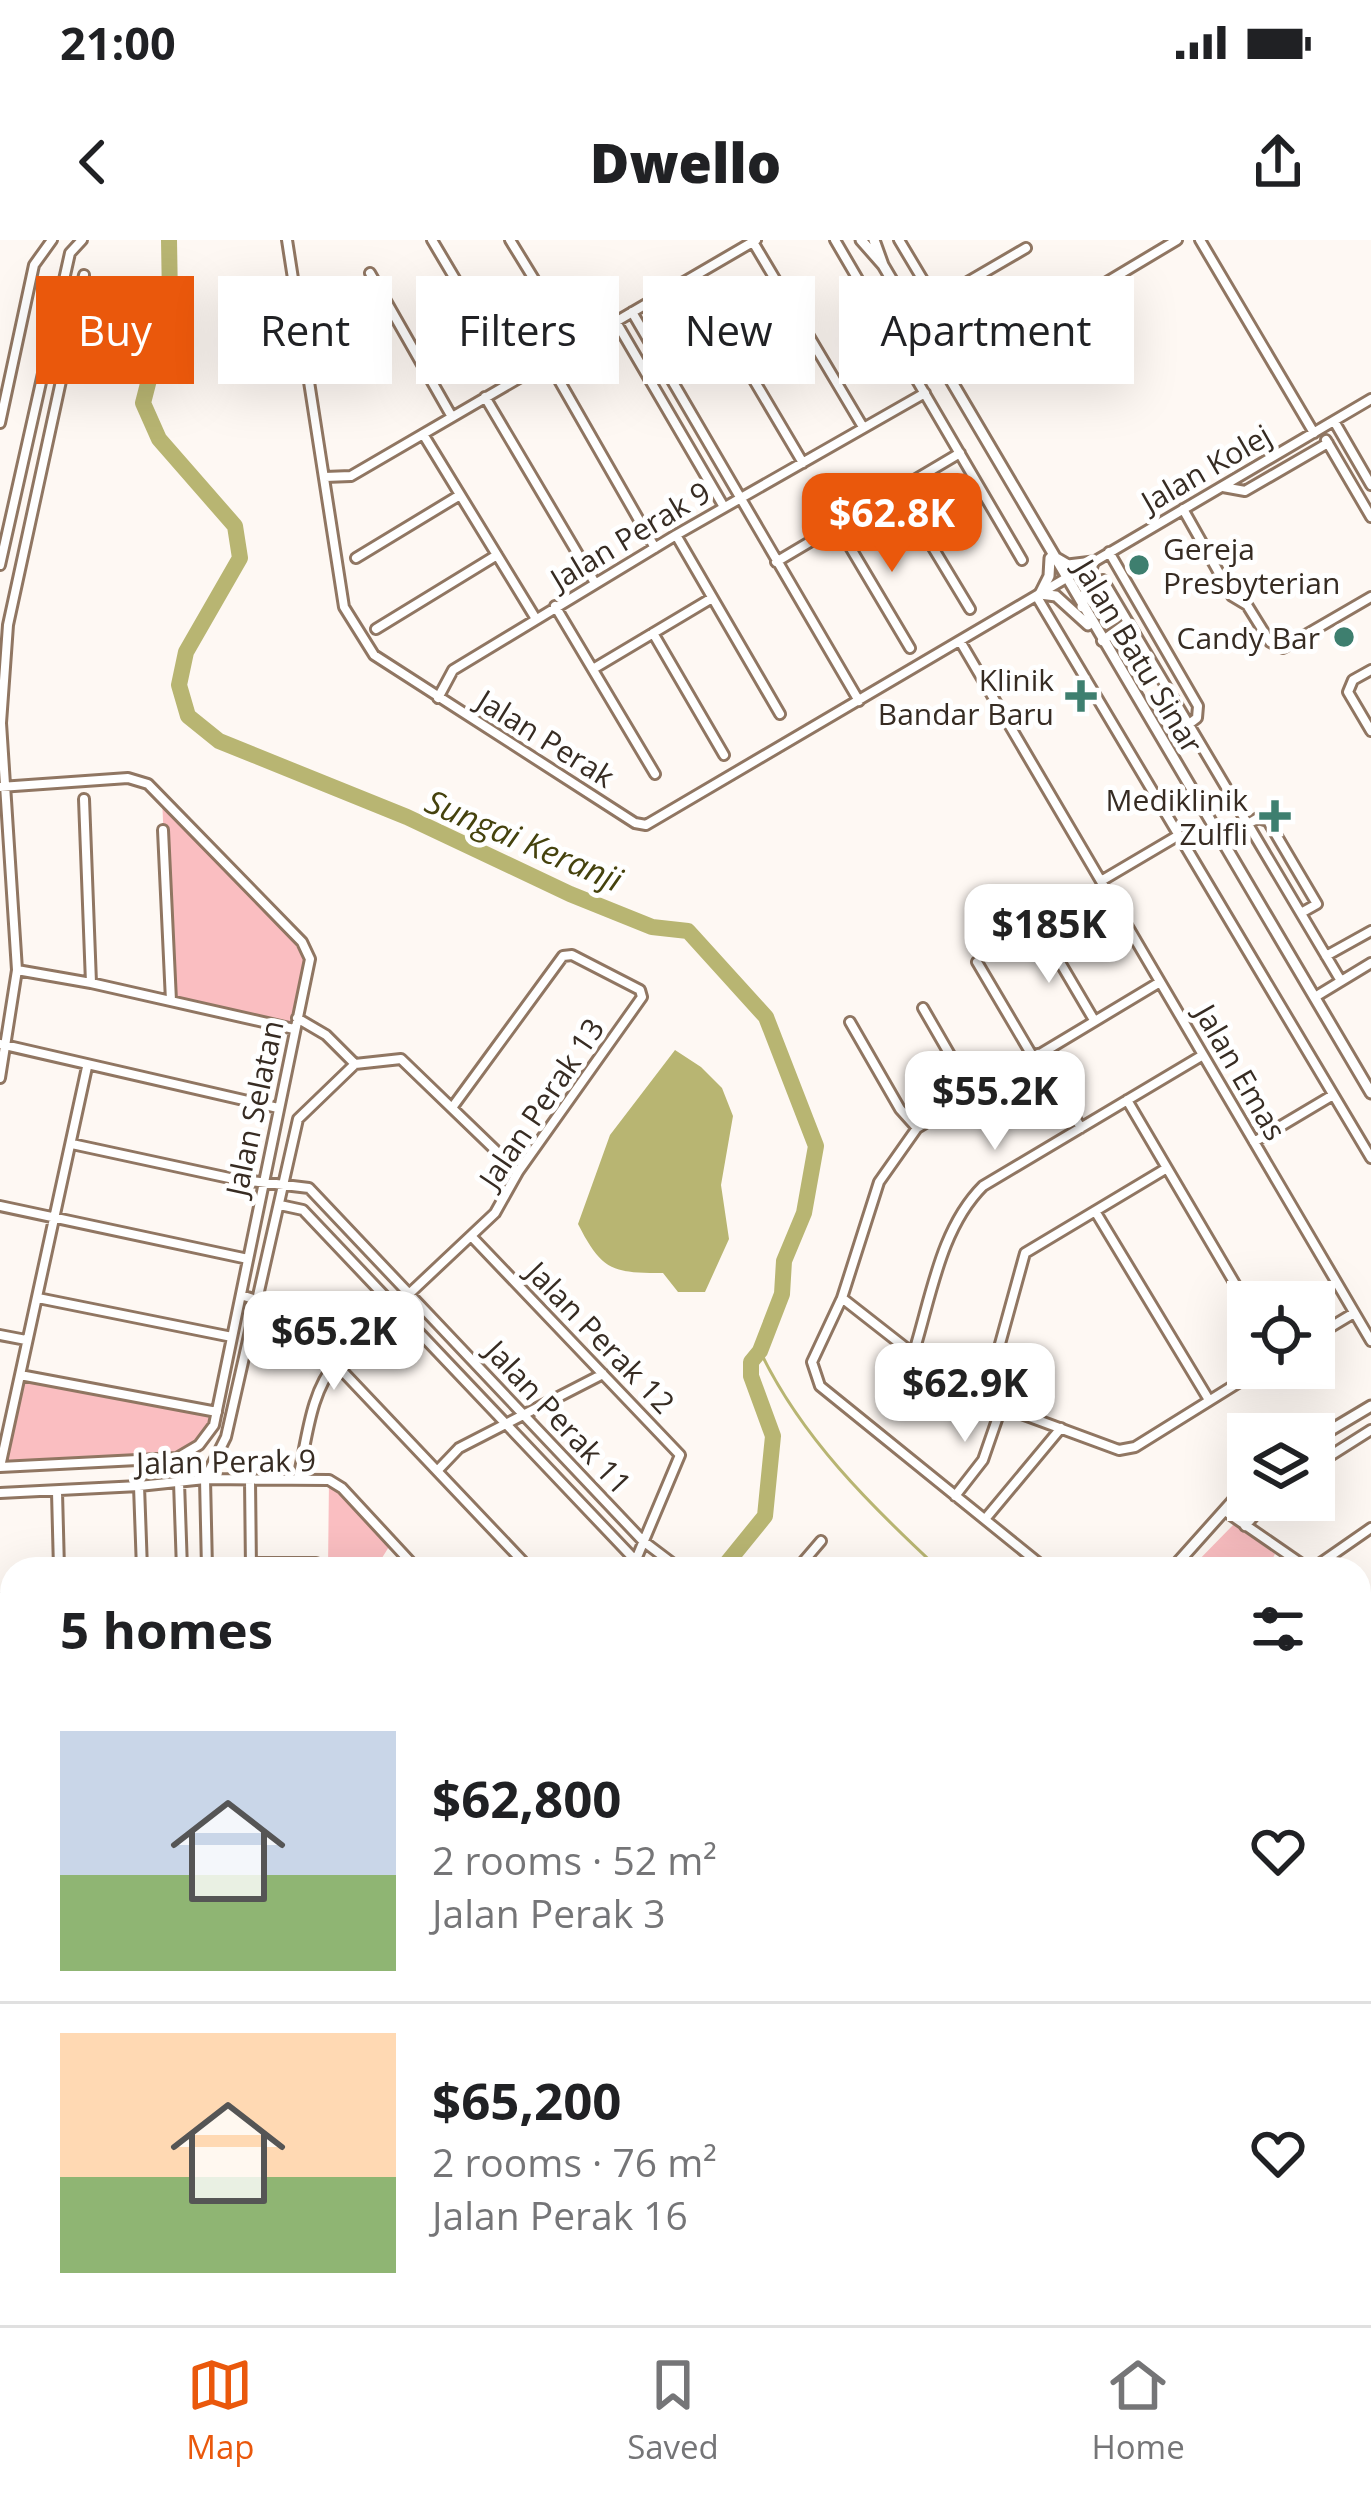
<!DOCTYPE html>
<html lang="en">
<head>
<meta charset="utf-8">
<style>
	:root { --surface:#fff; --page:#f6f6f6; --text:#202124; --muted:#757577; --line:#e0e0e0; --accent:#ea580c }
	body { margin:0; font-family:"Open Sans",sans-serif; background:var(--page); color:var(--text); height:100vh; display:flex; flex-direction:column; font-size:45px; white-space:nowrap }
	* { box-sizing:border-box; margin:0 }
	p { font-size:39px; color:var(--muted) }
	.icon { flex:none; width:66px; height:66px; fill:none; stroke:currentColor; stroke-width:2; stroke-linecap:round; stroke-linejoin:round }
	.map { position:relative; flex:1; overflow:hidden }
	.drawer { position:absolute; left:0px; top:1317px; width:1371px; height:768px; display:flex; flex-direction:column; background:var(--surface); border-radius:36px 36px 0 0; box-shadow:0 12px 48px #0002 }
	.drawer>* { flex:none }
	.guide { position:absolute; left:36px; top:36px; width:1299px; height:108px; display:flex; gap:24px }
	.buttons { position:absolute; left:1227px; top:1041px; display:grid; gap:24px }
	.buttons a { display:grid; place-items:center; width:108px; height:108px; border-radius:0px; background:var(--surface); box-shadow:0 12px 48px #0002; font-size:60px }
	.price { position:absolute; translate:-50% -102px; padding:0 27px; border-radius:24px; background:#fff; color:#222; font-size:39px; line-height:78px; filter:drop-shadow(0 3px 6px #0008) }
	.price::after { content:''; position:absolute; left:50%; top:72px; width:36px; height:27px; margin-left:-18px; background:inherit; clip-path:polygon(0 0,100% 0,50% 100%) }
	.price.active { background:var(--accent); color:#fff }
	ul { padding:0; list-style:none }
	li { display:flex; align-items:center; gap:36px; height:300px; padding:0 60px }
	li+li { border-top:3px solid var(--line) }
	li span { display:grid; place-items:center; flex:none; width:336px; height:240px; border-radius:0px; color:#555 }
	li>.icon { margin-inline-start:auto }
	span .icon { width:144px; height:144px; fill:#fffc; stroke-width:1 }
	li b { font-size:51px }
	h2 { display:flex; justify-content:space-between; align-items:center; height:144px; padding:0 60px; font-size:51px }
	.pill { padding:0 42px; border-radius:0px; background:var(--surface); box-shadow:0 12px 48px #0002; font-size:42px; line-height:108px }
	.pill.active { background:var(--accent); color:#fff }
	.status { display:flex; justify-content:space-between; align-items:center; height:84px; padding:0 60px; background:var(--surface); direction:ltr }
	.status svg { height:33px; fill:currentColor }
	header { display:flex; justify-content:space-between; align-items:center; height:156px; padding:0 60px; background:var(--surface); font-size:54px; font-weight:800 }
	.tab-bar { display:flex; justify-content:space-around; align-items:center; height:168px; border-top:3px solid var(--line); background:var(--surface); font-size:33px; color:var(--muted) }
	.tab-bar a { display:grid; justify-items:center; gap:6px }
	.tab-bar .active { color:var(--accent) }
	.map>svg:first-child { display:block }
	.green { fill:#fabec1 }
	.water { fill:#b8b572 }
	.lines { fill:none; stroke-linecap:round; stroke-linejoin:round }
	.stream { stroke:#b8b572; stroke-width:3 }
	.river { stroke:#b8b572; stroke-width:16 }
	.minor-casing { stroke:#907662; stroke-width:14 }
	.tertiary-casing { stroke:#907662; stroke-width:15 }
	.minor { stroke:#fff; stroke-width:8 }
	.tertiary { stroke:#fff; stroke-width:9 }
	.poi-dot { fill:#3e7f6f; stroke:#fff; stroke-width:4.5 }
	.labels { text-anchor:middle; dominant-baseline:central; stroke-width:10; stroke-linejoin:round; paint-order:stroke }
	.street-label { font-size:30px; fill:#372c23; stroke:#fff }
	.poi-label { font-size:30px; fill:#372c23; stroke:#fff; text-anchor:end }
	.water-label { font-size:33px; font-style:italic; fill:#45420d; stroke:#fff }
</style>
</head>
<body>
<div class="status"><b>21:00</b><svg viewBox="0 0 49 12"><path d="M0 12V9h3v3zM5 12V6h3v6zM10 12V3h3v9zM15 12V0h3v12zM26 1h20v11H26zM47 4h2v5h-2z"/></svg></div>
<header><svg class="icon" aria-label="back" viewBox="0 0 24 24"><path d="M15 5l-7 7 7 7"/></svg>Dwello<svg class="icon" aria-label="share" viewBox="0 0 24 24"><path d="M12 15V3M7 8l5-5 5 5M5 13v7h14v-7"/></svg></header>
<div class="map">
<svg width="1371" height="2085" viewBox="0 0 1371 2085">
	<rect width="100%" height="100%" fill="#fef8f3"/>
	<path class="green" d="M162,558l140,144 8,17 -16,70 -123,-28z
		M20,1135l197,37 -18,33 -22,13 -177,9z
		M329,1240l13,8 50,54 -17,27h-47z
		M1234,1284l41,30 -8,15h-77z"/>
	<path class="water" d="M675,810l26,17 21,21 11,28 -12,69 8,54 -24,53h-27l-15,-19c-51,0 -61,-2 -85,-49l32,-89z
		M263,2073h121l1,12h-129z"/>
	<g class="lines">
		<path class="stream" d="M760,1111c41,86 110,154 179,218
			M1359,1689l12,-1"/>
		<path class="river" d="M169,0l1,59 8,43 -27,30 -8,31 16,36 76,87 5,32 -54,94 -7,33 9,31 31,25 188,76 163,77 82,33 36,4 78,86 50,129 -12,67 -20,48 -2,33 -22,57 -9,11v14l22,60 -8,80 -43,53
			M170,2085l5,-12"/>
		<g class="minor-casing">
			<path id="minor" d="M287,0l57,367 30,48 261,168 11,2 725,-426
				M432,0l83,140
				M510,0l65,106
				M835,0l187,320
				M899,0l73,122
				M1200,0l114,193
				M753,2l110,185
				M370,33l82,144
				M693,37l110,186
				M935,61l91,-53
				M632,72l227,389
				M616,82l108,185
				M548,121l107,187
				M948,137l229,-137
				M485,157l110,186
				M1334,181l37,64
				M0,183l34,-158 18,-25
				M423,194l113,185
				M1326,200l45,77
				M325,237l26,-1 405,-236
				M1223,247l22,4 83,-48
				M897,248l73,121
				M1183,269l49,87 15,9 23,37 13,6 88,-51
				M837,285l73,123
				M676,295l104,179
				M1109,312l89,154 -1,12 -8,6
				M356,318l104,-63
				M776,322l184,-109
				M0,325l70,-312 12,-13
				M1103,340l238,401
				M1037,357l334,561
				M555,366l100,168
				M376,389l121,-74
				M653,393l71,122
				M960,401l411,700
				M1102,401l26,-19
				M593,429l119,-71
				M1371,430l-18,10 -5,12 23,39
				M438,458l15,-28 223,-135 249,-142
				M0,547l128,-9 20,6 154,158 8,17 -96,466 -15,20 -22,13 -177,9
				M84,559l7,184
				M1248,584l10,-6 10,3 49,83 -16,9
				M163,590l8,171
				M1101,641l78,-46
				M1041,690l53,90
				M1326,716l45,-25
				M977,722l56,95
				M17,730l74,13 203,46
				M1315,757l56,-34
				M923,768l49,85
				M297,778l29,17 29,29
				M850,782l50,87 17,19
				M0,804l278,64
				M1038,814l43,74
				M0,838l17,-108 -16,-247 7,-98 76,-350
				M1127,860l121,206
				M1254,902l79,-47
				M72,904l162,35 75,9 334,353 37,28
				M280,965l23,5 333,351
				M0,966l248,53
				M1095,971l114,189
				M472,997l208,218 -48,114
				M409,1054l86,-81 23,-41 124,-175 -2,-7 -68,-35 -9,1 -109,149
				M241,1055l40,13 13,12 236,249
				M38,1058l194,39
				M842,1058l120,94 157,58 16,-3 127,-79
				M0,1095l26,5
				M1314,1097l40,-24
				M913,1115c18,-57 27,-126 70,-169l220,-131
				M20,1135l197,37
				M984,1162l41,-149 142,-85
				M1314,1226l57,-36
				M0,1227l87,-400
				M438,1230l21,-22 144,-74
				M298,1238c9,-38 12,-86 38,-115
				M250,1240l1,89
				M179,1242l3,87
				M139,1246l3,83
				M57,1252l2,77
				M0,1253l139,-7 66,-7 124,1 13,8 75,81
				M955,1256l28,-36 18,-52
				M1225,1271l84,58
				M986,1278l75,-90
				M1245,1286l23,-26
				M251,1323h65l11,6
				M207,1329l-2,-90 21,-42 72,-318 57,-55 46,-5 117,113
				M797,1329l24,-28
				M1046,1329l-226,-183 -8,-24 30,-64 37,-116 38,-54 243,-146
				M1312,1329l59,-41
				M0,1359l12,3
				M1359,1359l12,7
				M1359,1447l12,-21
				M0,1455l12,12
				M1359,1518l12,7
				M0,1643l12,6
				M0,1729l12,-27
				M1359,1762l12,-3
				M0,1788l12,5
				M0,1810l12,5
				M1359,1844l12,39
				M1359,1942l12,-7
				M440,2073l13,12
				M1011,2073l8,12
				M1095,2073l9,12
				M1144,2073l8,12
				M1345,2073l3,12
				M154,2085l4,-12
				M204,2085l4,-12
				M651,2085l11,-12
				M730,2085l10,-12
				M805,2085l11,-12
				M849,2085l11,-12
				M939,2085l10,-12
				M1137,2085l11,-7
				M1206,2085l12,-12"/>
		</g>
		<g class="tertiary-casing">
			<path id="tertiary" d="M861,0l22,25
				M874,0l9,25 488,828
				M1050,318l-1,18 -9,18 16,2 32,29
				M1056,318l12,7 25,-3 -11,45
				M1314,1200l57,-34
				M1172,1329l76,-85
				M571,2073l14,12"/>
		</g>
		<use href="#minor" class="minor"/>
		<use href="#tertiary" class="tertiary"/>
	</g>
	<g class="poi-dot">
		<circle cx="1139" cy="325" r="12"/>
		<circle cx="1344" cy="397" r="12"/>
		<path d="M1075 438h12v12h12v12h-12v12h-12v-12h-12v-12h12z"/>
		<path d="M1269 558h12v12h12v12h-12v12h-12v-12h-12v-12h12z"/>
	</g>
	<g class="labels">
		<g class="street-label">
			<text transform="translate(1206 228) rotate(-30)">Jalan Kolej</text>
			<text transform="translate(630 295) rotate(-31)">Jalan Perak 9</text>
			<text transform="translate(1139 416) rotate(59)">Jalan Batu Sinar</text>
			<text transform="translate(546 498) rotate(32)">Jalan Perak</text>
			<text transform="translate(1241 832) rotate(60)">Jalan Emas</text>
			<text transform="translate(541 863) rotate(-56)">Jalan Perak 13</text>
			<text transform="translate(254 868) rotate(-78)">Jalan Selatan</text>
			<text transform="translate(601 1097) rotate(46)">Jalan Perak 12</text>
			<text transform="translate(559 1177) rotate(47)">Jalan Perak 11</text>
			<text transform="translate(226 1221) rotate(-1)">Jalan Perak 9</text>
		</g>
		<g class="poi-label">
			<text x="1163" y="308" text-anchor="start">Gereja<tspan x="1163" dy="34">Presbyterian</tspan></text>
			<text x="1320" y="397">Candy Bar</text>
			<text x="1054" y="439">Klinik<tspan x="1054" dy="34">Bandar Baru</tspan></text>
			<text x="1248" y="559">Mediklinik<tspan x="1248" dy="34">Zulfli</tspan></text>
		</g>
		<g class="water-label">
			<text transform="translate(524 600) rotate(23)">Sungai Keranji</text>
		</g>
	</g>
</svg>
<div class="buttons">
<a><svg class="icon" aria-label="locate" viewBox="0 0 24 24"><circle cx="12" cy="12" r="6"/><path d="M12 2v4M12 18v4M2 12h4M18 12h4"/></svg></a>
<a><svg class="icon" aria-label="layers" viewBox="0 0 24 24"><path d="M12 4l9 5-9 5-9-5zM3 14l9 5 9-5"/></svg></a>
</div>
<b class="price active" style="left:892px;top:335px">$62.8K</b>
<b class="price" style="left:1049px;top:746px">$185K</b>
<b class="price" style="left:995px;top:913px">$55.2K</b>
<b class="price" style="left:334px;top:1153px">$65.2K</b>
<b class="price" style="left:965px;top:1205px">$62.9K</b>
<div class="guide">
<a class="pill active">Buy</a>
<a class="pill">Rent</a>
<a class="pill">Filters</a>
<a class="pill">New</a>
<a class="pill">Apartment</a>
</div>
<section class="drawer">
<h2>5 homes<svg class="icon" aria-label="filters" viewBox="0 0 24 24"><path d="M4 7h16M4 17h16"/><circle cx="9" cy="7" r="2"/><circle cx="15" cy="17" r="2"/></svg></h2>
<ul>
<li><span style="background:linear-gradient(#c9d6e8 60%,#8fb573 0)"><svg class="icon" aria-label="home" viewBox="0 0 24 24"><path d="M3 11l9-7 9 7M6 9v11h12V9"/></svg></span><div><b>$62,800</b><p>2 rooms · 52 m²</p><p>Jalan Perak 3</p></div><svg class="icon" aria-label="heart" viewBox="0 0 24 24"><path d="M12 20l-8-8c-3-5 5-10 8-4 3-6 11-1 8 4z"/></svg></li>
<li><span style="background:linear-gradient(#ffd9b3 60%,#8fb573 0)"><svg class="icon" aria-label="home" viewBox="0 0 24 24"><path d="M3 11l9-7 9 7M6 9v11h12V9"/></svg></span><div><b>$65,200</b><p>2 rooms · 76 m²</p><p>Jalan Perak 16</p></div><svg class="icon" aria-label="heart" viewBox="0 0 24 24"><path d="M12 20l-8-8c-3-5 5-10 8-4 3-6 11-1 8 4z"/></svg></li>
</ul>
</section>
</div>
<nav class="tab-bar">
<a class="active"><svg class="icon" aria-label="map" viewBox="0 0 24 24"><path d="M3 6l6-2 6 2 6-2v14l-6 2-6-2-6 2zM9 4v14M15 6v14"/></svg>Map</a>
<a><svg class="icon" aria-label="saved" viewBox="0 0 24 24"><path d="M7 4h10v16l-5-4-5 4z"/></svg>Saved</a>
<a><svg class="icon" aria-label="home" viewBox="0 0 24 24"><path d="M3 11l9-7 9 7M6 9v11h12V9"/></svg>Home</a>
</nav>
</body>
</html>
